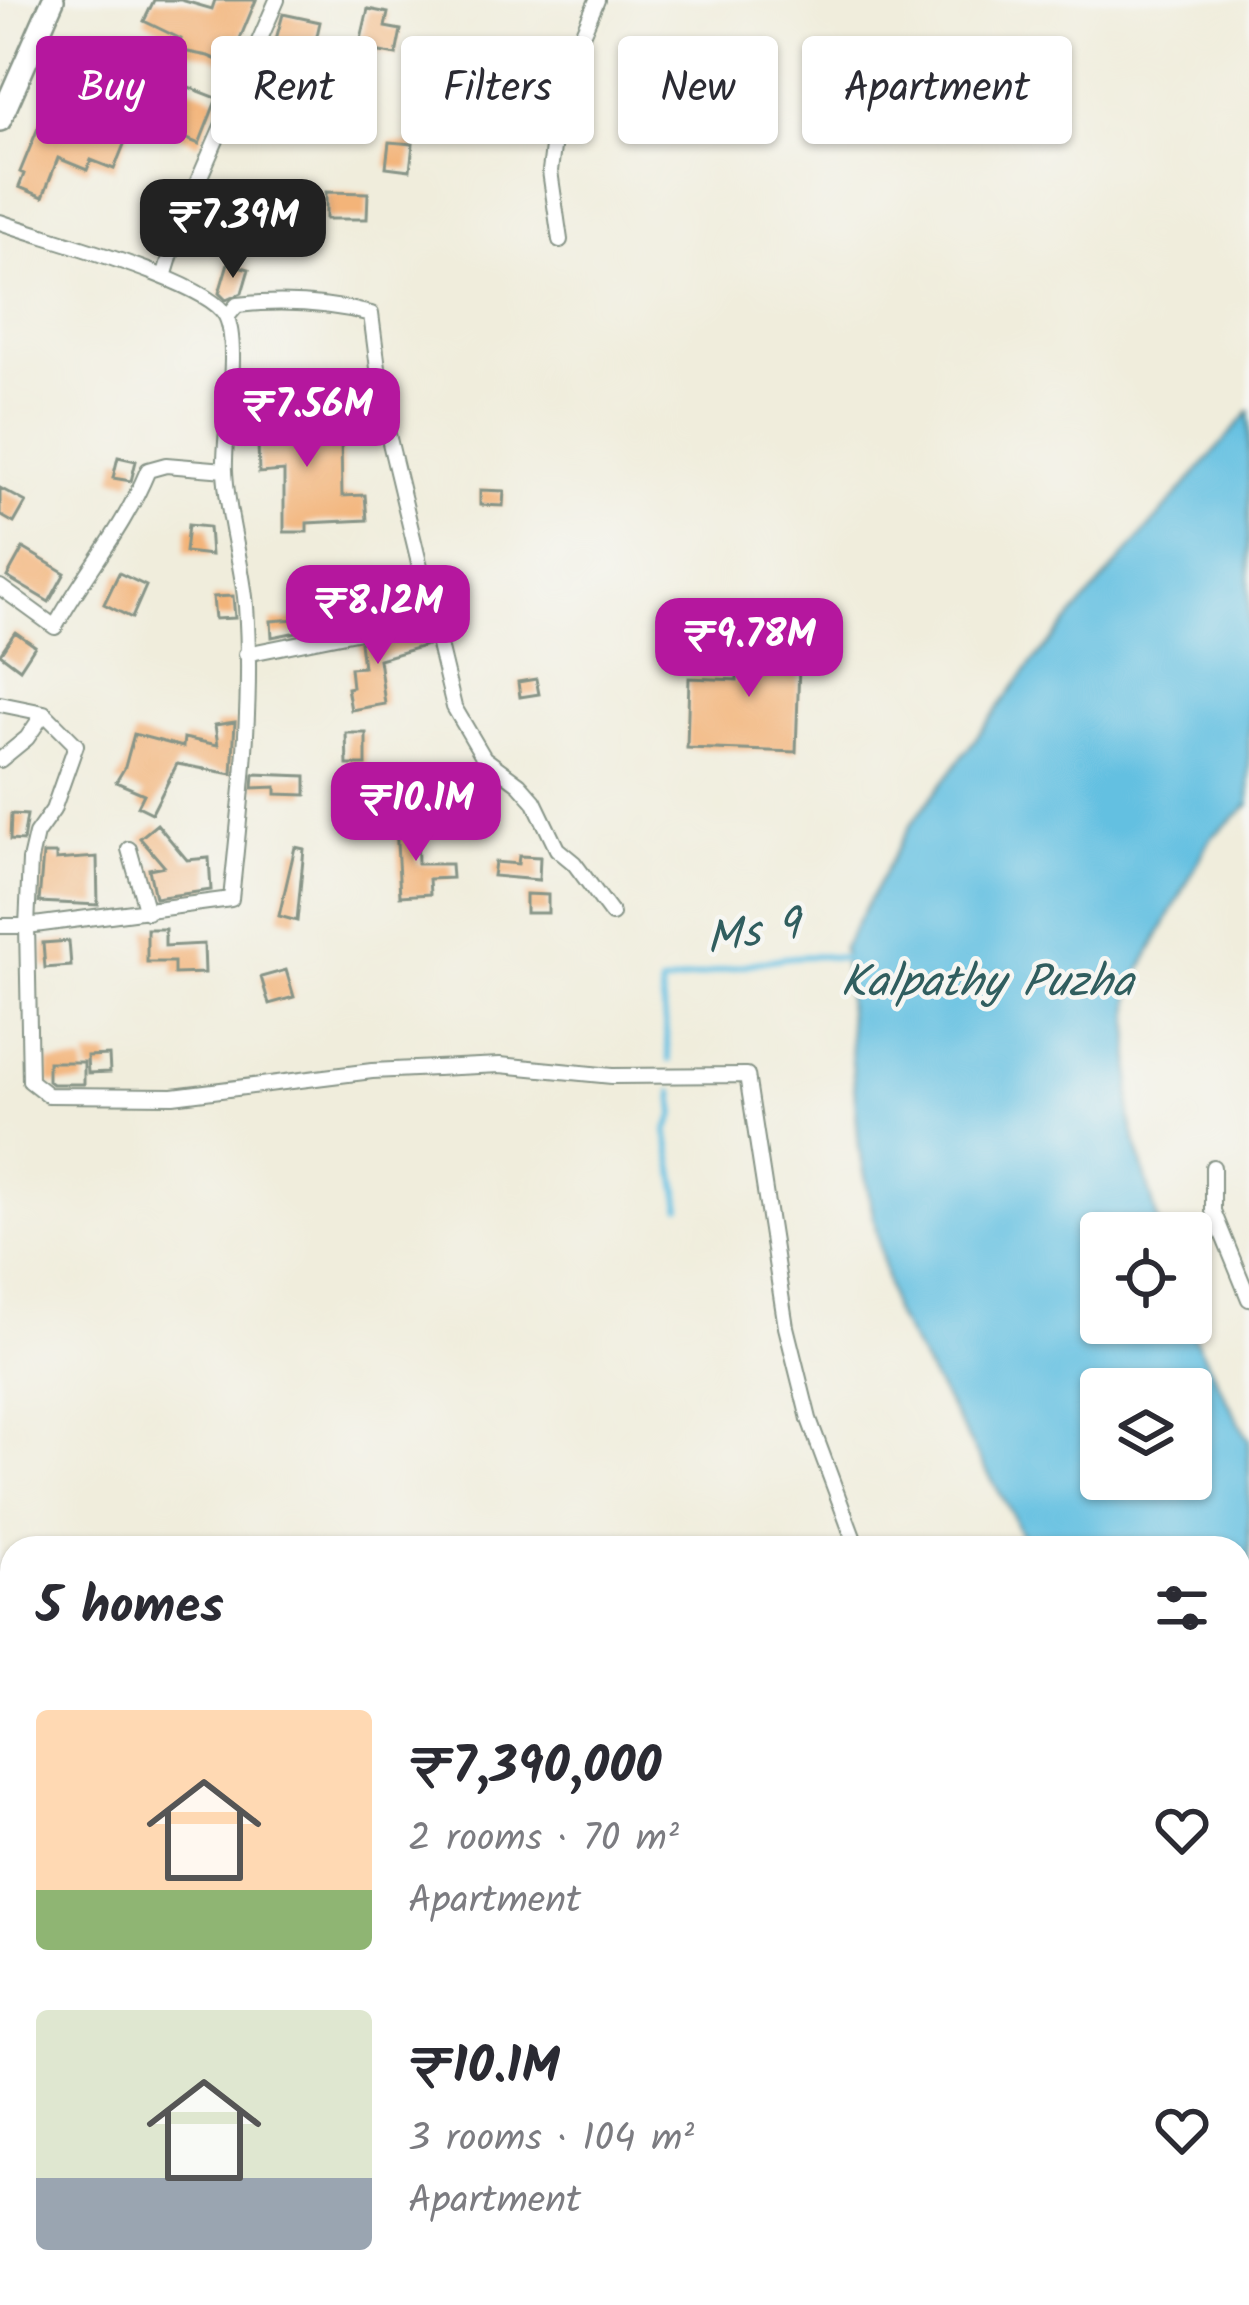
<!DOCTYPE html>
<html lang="en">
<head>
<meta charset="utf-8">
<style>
	:root { --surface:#fff; --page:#f2f2f3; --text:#2b2b33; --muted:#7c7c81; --accent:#b5179e }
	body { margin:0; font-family:Kalam,sans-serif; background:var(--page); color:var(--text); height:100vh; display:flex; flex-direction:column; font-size:45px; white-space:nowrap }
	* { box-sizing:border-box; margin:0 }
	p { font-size:39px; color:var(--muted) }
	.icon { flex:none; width:66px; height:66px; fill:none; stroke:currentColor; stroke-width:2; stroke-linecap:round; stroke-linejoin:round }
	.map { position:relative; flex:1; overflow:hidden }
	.sheet { position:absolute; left:0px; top:1536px; width:1251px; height:771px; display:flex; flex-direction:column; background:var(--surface); border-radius:36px 36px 0 0; box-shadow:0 3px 9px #0004 }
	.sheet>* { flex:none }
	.hud { position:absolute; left:36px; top:36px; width:1179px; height:108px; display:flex; gap:24px }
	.controls { position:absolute; left:1080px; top:1212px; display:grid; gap:24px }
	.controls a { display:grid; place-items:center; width:132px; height:132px; border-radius:12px; background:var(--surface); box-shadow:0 3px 9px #0004; font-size:60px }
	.price { position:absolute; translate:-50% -102px; padding:0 27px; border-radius:24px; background:var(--accent); color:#fff; font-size:39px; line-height:78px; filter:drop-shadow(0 3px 6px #0008) }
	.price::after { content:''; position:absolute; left:50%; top:72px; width:36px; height:27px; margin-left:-18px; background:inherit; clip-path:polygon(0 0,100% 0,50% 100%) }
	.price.current { background:#222; color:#fff }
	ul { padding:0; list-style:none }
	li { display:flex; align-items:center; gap:36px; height:300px; padding:0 36px }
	li span { display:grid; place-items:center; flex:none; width:336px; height:240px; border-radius:12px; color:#555 }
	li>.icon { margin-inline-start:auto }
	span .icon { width:144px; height:144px; fill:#fffc; stroke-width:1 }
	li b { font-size:51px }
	h2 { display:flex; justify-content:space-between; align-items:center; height:144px; padding:0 36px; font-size:51px }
	.chip { padding:0 42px; border-radius:12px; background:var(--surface); box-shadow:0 3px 9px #0004; font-size:42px; line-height:108px }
	.chip.current { background:var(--accent); color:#fff }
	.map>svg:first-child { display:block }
	.water { fill:#63c0e1; stroke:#417e8a; stroke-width:3; fill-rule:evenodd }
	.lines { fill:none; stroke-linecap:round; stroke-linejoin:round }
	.stream { stroke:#63c0e1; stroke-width:6 }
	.building { fill:#f3b479 }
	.street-casing { stroke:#889588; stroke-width:18 }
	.secondary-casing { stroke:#889588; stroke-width:26 }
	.street { stroke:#fff; stroke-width:14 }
	.secondary { stroke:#fff; stroke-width:21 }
	.labels { text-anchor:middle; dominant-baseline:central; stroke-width:9; stroke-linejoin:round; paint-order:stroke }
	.water-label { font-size:45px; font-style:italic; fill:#305e5f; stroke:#f6f6f2 }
</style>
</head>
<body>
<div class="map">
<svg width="1249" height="2305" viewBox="0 0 1249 2305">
	<rect width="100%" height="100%" fill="#f6f6f2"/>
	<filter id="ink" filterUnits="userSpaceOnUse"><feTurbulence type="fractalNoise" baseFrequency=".00833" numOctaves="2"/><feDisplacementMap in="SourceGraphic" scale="24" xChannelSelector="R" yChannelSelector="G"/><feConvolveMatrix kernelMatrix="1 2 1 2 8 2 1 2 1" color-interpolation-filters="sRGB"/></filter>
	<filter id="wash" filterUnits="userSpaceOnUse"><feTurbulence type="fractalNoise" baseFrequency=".004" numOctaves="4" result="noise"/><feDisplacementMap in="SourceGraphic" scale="48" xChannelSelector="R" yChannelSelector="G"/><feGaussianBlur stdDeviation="2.7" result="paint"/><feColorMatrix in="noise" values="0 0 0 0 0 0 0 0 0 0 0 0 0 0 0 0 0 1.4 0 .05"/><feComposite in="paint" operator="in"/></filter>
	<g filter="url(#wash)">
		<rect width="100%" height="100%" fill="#f0eddc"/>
		<path class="water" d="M1249,412v393l-38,33 -80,150 -1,132 31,113h-60v90h86l62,118v678l-10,-29v-542h-213l-14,-34 -119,-203 -34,-165 -16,-198 67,-122 123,-164zM1101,1389h90v90h-90z"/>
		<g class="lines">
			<path class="stream" d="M669,1060l-8,-75c55,-12 133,-39 187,-25
				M673,1092l2,22 -8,17 14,76"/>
		</g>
		<g id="blocks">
			<path class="building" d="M154,0h27l31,9 3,-9h41l-27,65 -21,-9 -30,-6 3,-11 -37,-18z
				M368,9l20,4 -3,14 16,3 -5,25 -37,-7z
				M283,14l37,8 -7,32 -9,-2 -6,24 -3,-1 -16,57 -27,-9 18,-74 3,1z
				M115,65l24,2 -3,41 -25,-2z
				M186,86l31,12 -18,46 -31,-13z
				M47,106l49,20 3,-6 30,12 -15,37 -23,-9 -4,10 -29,-12 -15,39 -24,-10 5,-13 -4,-2z
				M389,142l24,2 -3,26 -24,-3z
				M326,192l42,1 -1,26h-41z
				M202,205l36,15 -12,30 -36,-14z
				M228,263l21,6 -7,24 -16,7 -7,-7z
				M257,412h24v7l53,-3 1,24h6l1,56 23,-1 2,25 -60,3v9h-23v-61l-25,2z
				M118,457l18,4 -5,20 -18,-3z
				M0,488l26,14 -12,21 -14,-8z
				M480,490l24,1 -1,15 -23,-1z
				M188,525l21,2 2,28 -26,-3z
				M23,548l42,25 -16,29 -42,-25z
				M119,573l27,13 -14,32 -28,-14z
				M365,576l21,1 -1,38 -47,9 -4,-24 30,-5z
				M233,596l2,22 -20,1 -2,-22z
				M296,619l1,13 -25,5 -1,-16z
				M424,629l3,16 -48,14 6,45 -34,6 -4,-22 5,-1 -2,-19 13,-1 -3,-25z
				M15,632l20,14 -15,23 -20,-15z
				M738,635l62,2 -4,115 -109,-4 2,-70 48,2z
				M536,679l3,15 -19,3 -2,-15z
				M235,722l-3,52 -55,-10 -25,49 -14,-7 6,-12 -28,-12 9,-15 9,-33 49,13 1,-9 34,7 -3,-20z
				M346,733h20v32h-19z
				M254,774l52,2v19l-30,-1v-7l-23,1z
				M11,814l16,1 -4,26 -13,-1z
				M157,824l30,36 22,-2 2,32 -56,8 -6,-29 15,-3 -24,-28z
				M417,824l1,40h33l1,14 -23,1 1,15 -30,2 -4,-71z
				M295,847l9,2 -7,72 -18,-5z
				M43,854h13v6l41,-3 1,48 -59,-3z
				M519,856l21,1 -1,23 -46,-4 2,-14 23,2z
				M526,894l22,1v18h-22z
				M147,929h18v17l39,-2 1,29 -31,1v-12h-27z
				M69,941l2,25 -26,2 -2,-25z
				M286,970l8,27 -25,7 -8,-27z
				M109,1055l1,17 -22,1 -1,-17z
				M48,1062h36v22h-32l-4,-3z"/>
		</g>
	</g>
	<g filter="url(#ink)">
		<use href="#blocks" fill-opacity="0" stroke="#889588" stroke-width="3"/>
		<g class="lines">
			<g class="street-casing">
				<path id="street" d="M0,222c43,16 208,58 226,94 15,31 -3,118 -1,155 2,45 17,90 21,135 7,97 -5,196 -15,293l-204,27 3,155 18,14 125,1 199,-25 128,-6 112,11 135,-1 39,252 23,92 48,129
					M560,240l-10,-69 11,-87 36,-84
					M164,277l18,-59 95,-218
					M227,317l10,-12c46,-5 88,-3 134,9l14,108 69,285 30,51 35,26 15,17 23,48 17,14 38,51
					M0,587l55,40c31,-57 67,-94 93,-157l18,-5 59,5
					M246,654l149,-30 37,-15
					M0,704l44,9 -17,25 -27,22
					M129,849l18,63
					M0,926h27l3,-66 6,-26 17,-24 23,-65 -32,-32
					M1213,1167v44l36,88
					M743,2295v10
					M923,2295l1,10
					M206,2305l5,-10
					M1123,2305v-10"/>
			</g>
			<g class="secondary-casing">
				<path id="secondary" d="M0,120l53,-120"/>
			</g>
			<use href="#street" class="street"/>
			<use href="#secondary" class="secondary"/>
		</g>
	</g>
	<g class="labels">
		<g class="water-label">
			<text transform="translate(753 934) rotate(-10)">Ms 9</text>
			<text x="987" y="984">Kalpathy Puzha</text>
		</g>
	</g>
</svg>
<div class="controls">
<a><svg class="icon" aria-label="locate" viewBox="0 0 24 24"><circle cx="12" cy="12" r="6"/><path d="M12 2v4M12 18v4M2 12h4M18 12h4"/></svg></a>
<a><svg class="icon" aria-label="layers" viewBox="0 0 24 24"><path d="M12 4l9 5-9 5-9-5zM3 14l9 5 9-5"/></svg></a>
</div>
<b class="price current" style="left:233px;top:281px">₹7.39M</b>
<b class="price" style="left:307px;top:470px">₹7.56M</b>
<b class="price" style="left:378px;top:667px">₹8.12M</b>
<b class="price" style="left:749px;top:700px">₹9.78M</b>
<b class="price" style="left:416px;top:864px">₹10.1M</b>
<div class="hud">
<a class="chip current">Buy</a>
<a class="chip">Rent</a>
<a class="chip">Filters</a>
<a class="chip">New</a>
<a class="chip">Apartment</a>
</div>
<section class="sheet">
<h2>5 homes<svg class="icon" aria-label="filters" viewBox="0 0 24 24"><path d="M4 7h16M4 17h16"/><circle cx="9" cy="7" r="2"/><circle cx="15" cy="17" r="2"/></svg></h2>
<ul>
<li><span style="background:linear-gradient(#ffd9b3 75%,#8fb573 0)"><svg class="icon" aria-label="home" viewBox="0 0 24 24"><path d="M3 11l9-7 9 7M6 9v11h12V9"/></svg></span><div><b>₹7,390,000</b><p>2 rooms · 70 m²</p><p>Apartment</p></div><svg class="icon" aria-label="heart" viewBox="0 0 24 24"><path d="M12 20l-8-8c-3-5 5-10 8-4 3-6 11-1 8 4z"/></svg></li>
<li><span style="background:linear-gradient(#dfe7d0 70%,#9aa5b1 0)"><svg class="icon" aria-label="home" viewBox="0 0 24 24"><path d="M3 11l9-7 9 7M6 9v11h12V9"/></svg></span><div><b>₹10.1M</b><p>3 rooms · 104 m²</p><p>Apartment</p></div><svg class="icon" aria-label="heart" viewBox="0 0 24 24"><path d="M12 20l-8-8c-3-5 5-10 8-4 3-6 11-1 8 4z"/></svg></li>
</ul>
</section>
</div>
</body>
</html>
